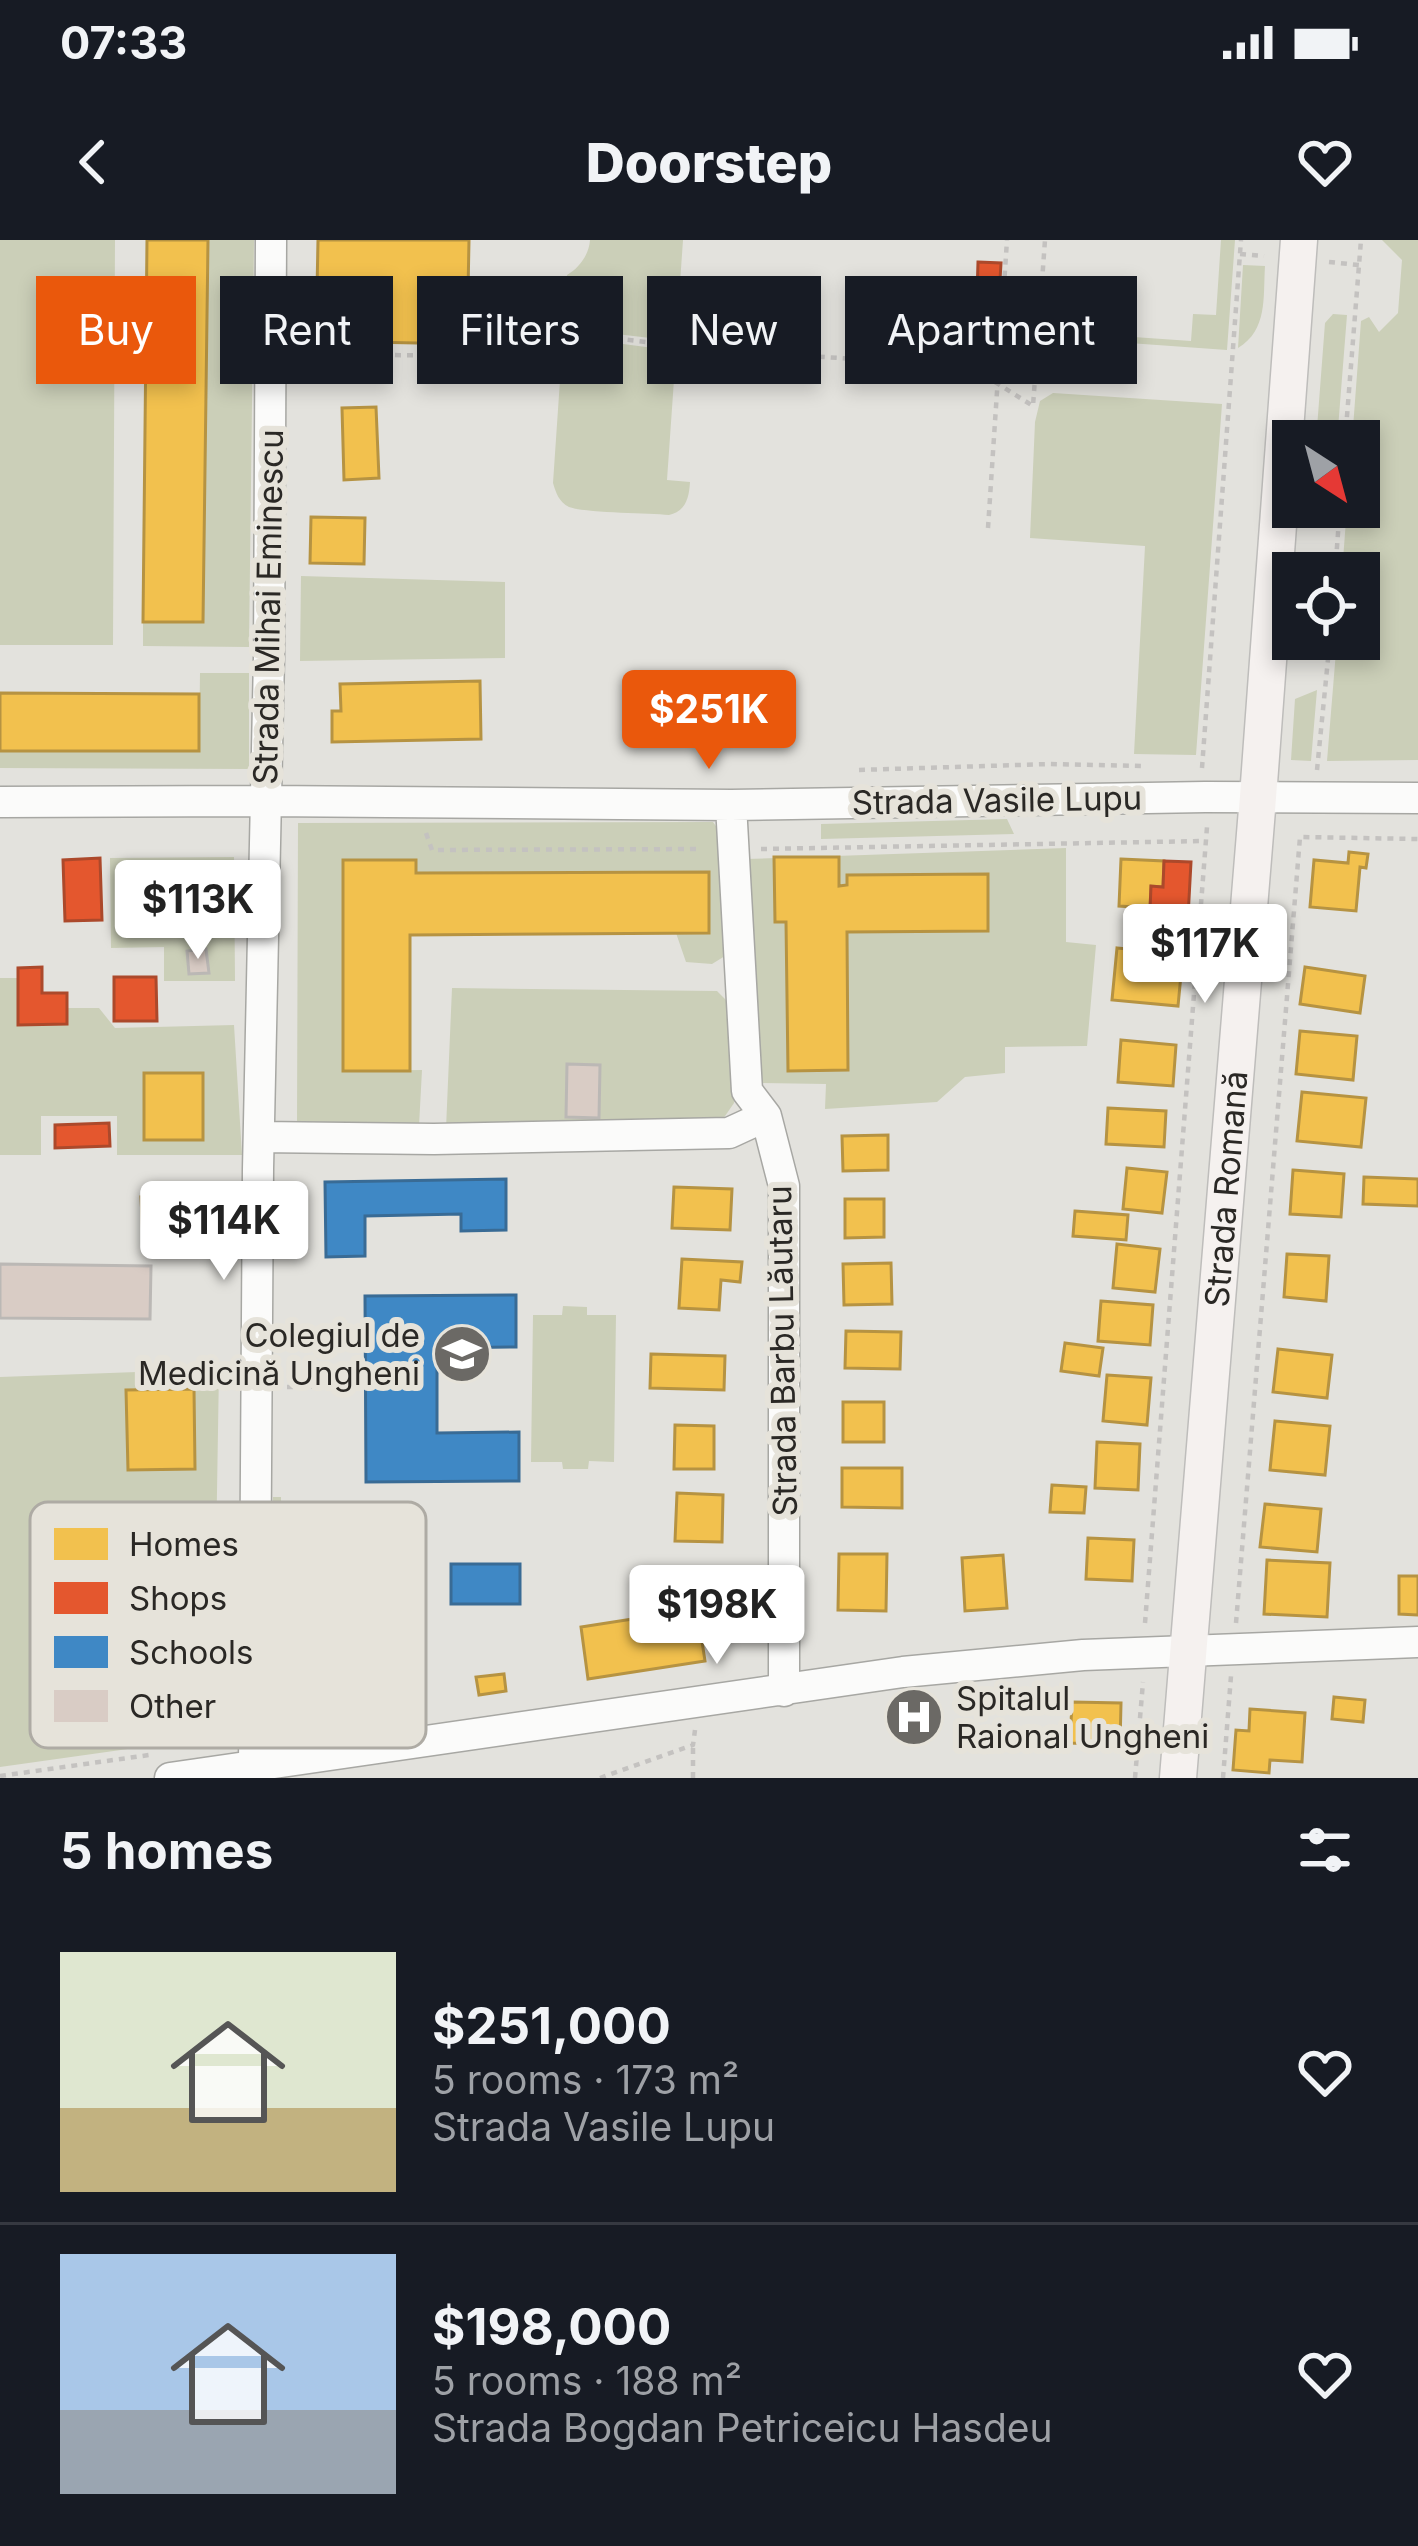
<!DOCTYPE html>
<html lang="en">
<head>
<meta charset="utf-8">
<style>
	:root { --surface:#171b24; --page:#20242c; --text:#f1f3f6; --muted:#9ea1a6; --line:#363941; --accent:#ea580c }
	body { margin:0; font-family:Inter,sans-serif; background:var(--page); color:var(--text); height:100vh; display:flex; flex-direction:column; font-size:45px; white-space:nowrap }
	* { box-sizing:border-box; margin:0 }
	p { font-size:39px; color:var(--muted) }
	.icon { flex:none; width:66px; height:66px; fill:none; stroke:currentColor; stroke-width:2; stroke-linecap:round; stroke-linejoin:round }
	.map { position:relative; height:1538px; overflow:hidden }
	.side { display:flex; flex-direction:column; background:var(--surface); flex:1 }
	.side>* { flex:none }
	.banner { position:absolute; left:36px; top:36px; width:1347px; height:108px; display:flex; gap:24px }
	.needle { width:78px; rotate:144deg }
	.tools { position:absolute; left:1272px; top:180px; display:grid; gap:24px }
	.tools a { display:grid; place-items:center; width:108px; height:108px; border-radius:0px; background:var(--surface); box-shadow:0 6px 18px #0003; font-size:60px }
	.price { position:absolute; translate:-50% -102px; padding:0 27px; border-radius:12px; background:#fff; color:#222; font-size:39px; line-height:78px; filter:drop-shadow(0 3px 6px #0008) }
	.price::after { content:''; position:absolute; left:50%; top:72px; width:36px; height:27px; margin-left:-18px; background:inherit; clip-path:polygon(0 0,100% 0,50% 100%) }
	.price.active { background:var(--accent); color:#fff }
	ul { padding:0; list-style:none }
	li { display:flex; align-items:center; gap:36px; height:300px; padding:0 60px }
	li+li { border-top:3px solid var(--line) }
	li span { display:grid; place-items:center; flex:none; width:336px; height:240px; border-radius:0px; color:#555 }
	li>.icon { margin-inline-start:auto }
	span .icon { width:144px; height:144px; fill:#fffc; stroke-width:1 }
	li b { font-size:51px }
	h2 { display:flex; justify-content:space-between; align-items:center; height:144px; padding:0 60px; font-size:51px }
	.tag { padding:0 42px; border-radius:0px; background:var(--surface); box-shadow:0 6px 18px #0003; font-size:42px; line-height:108px }
	.tag.active { background:var(--accent); color:#fff }
	.status { display:flex; justify-content:space-between; align-items:center; height:84px; padding:0 60px; background:var(--surface); direction:ltr }
	.status svg { height:33px; fill:currentColor }
	header { display:flex; justify-content:space-between; align-items:center; height:156px; padding:0 60px; background:var(--surface); font-size:54px; font-weight:800 }
	.map>svg:first-child { display:block }
	.green { fill:#cbcfb8 }
	.homes { fill:#f2c14e; stroke:#b69342; stroke-width:3 }
	.shops { fill:#e4572e; stroke:#ac492b; stroke-width:3 }
	.schools { fill:#3f88c5; stroke:#396b95; stroke-width:3 }
	.building { fill:#d9ccc5; stroke:#bbb8b5; stroke-width:3 }
	.lines { fill:none; stroke-linecap:round; stroke-linejoin:round }
	.minor-casing { stroke:#a7a7a3; stroke-width:33 }
	.major-casing { stroke:#bebdbb; stroke-width:39 }
	.path { stroke:#c4c2c0; stroke-width:4.5; stroke-dasharray:6 6; stroke-linecap:butt }
	.minor { stroke:#fbfbfa; stroke-width:30 }
	.major { stroke:#f5f1ef; stroke-width:36 }
	.labels { text-anchor:middle; dominant-baseline:central; stroke-width:12; stroke-linejoin:round; paint-order:stroke }
	.street-label { font-size:33px; fill:#2a2825; stroke:#e6e3da }
	.poi-label { font-size:33px; fill:#2a2825; stroke:#e6e3da; text-anchor:end }
	.key { fill:#e6e3da; stroke:#aeaba4; stroke-width:3 }
	.key-label { font-size:33px; fill:#2a2825 }
</style>
</head>
<body>
<div class="status"><b>07:33</b><svg viewBox="0 0 49 12"><path d="M0 12V9h3v3zM5 12V6h3v6zM10 12V3h3v9zM15 12V0h3v12zM26 1h20v11H26zM47 4h2v5h-2z"/></svg></div>
<header><svg class="icon" aria-label="back" viewBox="0 0 24 24"><path d="M15 5l-7 7 7 7"/></svg>Doorstep<svg class="icon" aria-label="heart" viewBox="0 0 24 24"><path d="M12 20l-8-8c-3-5 5-10 8-4 3-6 11-1 8 4z"/></svg></header>
<div class="map">
<svg width="1418" height="1538" viewBox="0 0 1418 1538">
	<rect width="100%" height="100%" fill="#e3e2dd"/>
	<path class="green" d="M0,0h115l-2,405h-113z
		M208,0h46l-5,407 -106,-1v-24h60z
		M590,0h93l-7,101 -111,-13 2,-53c12,-7 22,-20 23,-35z
		M1221,0h14l-8,110 -168,-12 -17,-10 2,-20 19,2 -1,22 129,9 2,-27 23,1z
		M1382,0h36v520l-91,1 10,-122h22v-66h-17l5,-66h12v-66h-7l9,-120 8,-4 10,15 19,-19 4,-53z
		M1243,25l22,1c-2,31 3,64 -27,82z
		M1333,74l14,1 -10,126h-21l9,-118z
		M563,96l113,15 -9,129 23,2c-1,16 -4,29 -21,33 -21,-2 -84,-2 -100,-8 -10,-5 -13,-14 -16,-24z
		M1053,153l169,11 -26,351 -62,-1 11,-208 -115,-8 5,-116 5,-21z
		M301,336l204,6v76l-205,3z
		M200,433h49v96l-249,-1v-17h199z
		M1317,450l-6,71 -20,-1 4,-61z
		M1007,579l7,15 -193,5v-15z
		M713,582l10,14 2,120 -13,8 -26,-2 -10,-29h33l-1,-61 -292,1 -1,-13h-72l1,211 78,-1 -3,56 -122,-2 1,-301z
		M1066,608v94l30,3 -9,101 -82,1v26l-40,4 -28,25 -112,7 1,-25 -67,-1 -13,-224z
		M234,617l1,124h-71v-34l-53,1 -1,-90z
		M0,738h18l1,47 47,-1 1,-16h32l16,20 119,-3 8,130h-125v-39h-76v39h-41z
		M452,748l265,3 11,11 6,101 -11,16 -277,10z
		M563,1066l24,1v8h29l-2,147 -25,-1 -1,8h-25l-1,-7h-31l2,-147h29z
		M219,1129l-6,368 -213,30v-390z
		M273,1257h8l-2,230h-8z"/>
	<path class="homes" d="M147,0h61l-5,382h-60z
		M318,0h151l-2,104 -151,-3z
		M376,167l3,71 -35,2 -2,-72z
		M311,277l54,1 -1,46 -54,-1z
		M480,441l1,58 -149,3v-31h9l-1,-27z
		M0,453l199,1v57h-199z
		M1349,612l19,2 -2,14 -6,-1 -4,44 -46,-4 4,-47 34,3z
		M774,617h65v29l8,-1v-10l141,-1v57l-141,1 1,138 -60,1 -2,-149h-11z
		M1121,619l43,2 -1,26 -12,-1 -1,22 -31,-2z
		M343,620h73v13l293,-1v61l-299,2v136h-67z
		M153,622h60v63h-60z
		M1117,708l66,6 -5,52 -66,-6z
		M1305,727l60,9 -5,37 -60,-9z
		M1300,791l57,5 -4,44 -57,-6z
		M1121,800l55,5 -3,41 -55,-4z
		M144,833h59v67h-59z
		M1302,852l64,6 -5,49 -64,-6z
		M1108,868l58,3 -2,36 -58,-3z
		M888,895v35l-45,1 -1,-35z
		M1127,928l40,4 -5,41 -39,-4z
		M1293,930l51,4 -3,43 -51,-3z
		M1364,937l54,2v27l-55,-2z
		M674,947l58,2 -2,41 -58,-2z
		M192,954l2,43 -51,2 -2,-42z
		M845,959h39v38l-39,1z
		M1075,971l53,4 -2,25 -53,-4z
		M1117,1004l43,5 -5,43 -42,-4z
		M1287,1014l42,2 -3,45 -42,-4z
		M682,1019l60,3 -2,20 -19,-2 -2,30 -40,-2z
		M891,1023l1,41 -48,1 -1,-41z
		M1101,1061l52,4 -3,40 -52,-4z
		M846,1091l55,1 -1,37 -55,-1z
		M1065,1103l38,5 -4,28 -38,-5z
		M1278,1109l54,6 -5,43 -54,-6z
		M651,1114l74,2 -1,34 -74,-2z
		M1107,1135l44,3 -4,47 -44,-4z
		M194,1149l1,80 -67,1 -2,-80z
		M843,1162h41v40h-41z
		M1275,1181l55,5 -5,49 -55,-5z
		M675,1185l39,1v43h-40z
		M1097,1202l43,2 -2,46 -43,-2z
		M842,1228h60v40l-60,-1z
		M1052,1245l34,2 -2,26 -34,-1z
		M677,1253l46,2 -1,47 -47,-1z
		M1265,1264l56,5 -4,43 -57,-5z
		M1088,1298l46,2 -2,41 -46,-2z
		M839,1314h48l-1,57 -48,-1z
		M1003,1315l4,53 -42,3 -3,-53z
		M1267,1320l63,3 -3,54 -63,-3z
		M1399,1336h19v39l-19,-1z
		M697,1369l8,52 -117,18 -7,-52z
		M504,1434l2,17 -27,4 -3,-18z
		M1334,1457l31,3 -2,22 -31,-3z
		M1072,1462l49,1 -1,42 -50,-2z
		M1250,1469l55,4 -3,49 -32,-2 -1,13 -36,-3 3,-40 13,1z"/>
	<path class="shops" d="M978,22l23,1 -2,34 -22,-1z
		M100,618l2,62 -37,1 -2,-61z
		M1164,621l27,1 -4,74 -38,-2 2,-48 12,1z
		M42,727v26h25v31l-49,1v-57z
		M114,737h42l1,44h-43z
		M109,883l1,23 -55,2v-23z"/>
	<path class="schools" d="M506,939v51l-45,1v-17l-96,2v40l-39,1 -1,-75z
		M516,1055v52l-79,1v85l82,-1v49l-153,1 -1,-186z
		M451,1324h69v40h-69z"/>
	<path class="building" d="M206,709l3,24 -20,1 -2,-23z
		M567,824l33,1 -1,53 -33,-1z
		M0,1024l151,2 -1,53 -150,-1z"/>
	<g class="lines">
		<g class="minor-casing">
			<path id="minor" d="M0,562l266,-1 465,4 474,-8 213,1
				M731,565l16,286 19,25 18,70v505
				M259,897l175,2 295,-6 37,-17
				M254,1526l4,-597 11,-512 2,-417
				M170,1538l733,-106 180,-17 335,-13"/>
		</g>
		<g class="major-casing">
			<g id="major">
				<path id="s1" d="M1178,1538l80,-981 41,-557"/>
			</g>
		</g>
		<path class="path" d="M1240,14l24,2
			M1329,22l30,3
			M1002,65l36,3
			M299,114l174,2 55,-28 186,22 282,18
			M995,142l38,24 12,-166
			M1345,201l16,-201
			M988,288l19,-288
			M1335,333l5,-66
			M1202,528l39,-528
			M859,530l190,-6 93,2
			M1317,530l13,-131
			M426,593l6,17 270,-1
			M761,609l444,-8
			M287,1147l61,-1
			M1145,1383l62,-796
			M1236,1383l64,-786 118,2
			M0,1536l149,-21
			M600,1538l93,-33 2,-15
			M693,1538v-33
			M1135,1538l8,-96
			M1223,1538l8,-102"/>
		<use href="#minor" class="minor"/>
		<use href="#major" class="major"/>
	</g>
	<defs>
		<g id="university-disc" transform="scale(3)"><circle r="9.5" fill="#6b6965" stroke="#e6e3da"/><path d="M0-5L7-2L0 1L-7-2ZM-4 1L0 2.5L4 1V4Q0 6-4 4Z" fill="#fff"/></g>
		<g id="hospital-disc" transform="scale(3)"><circle r="9.5" fill="#6b6965" stroke="#e6e3da"/><path d="M-5-5h3v3.5h4V-5h3V5h-3V1.5h-4V5h-3Z" fill="#fff"/></g>
	</defs>
	<g fill-rule="evenodd">
		<use href="#university-disc" x="462" y="1114"/>
		<use href="#hospital-disc" x="914" y="1477"/>
	</g>
	<g class="labels">
		<g class="street-label">
			<text transform="translate(268 367) rotate(-89)">Strada Mihai Eminescu</text>
			<text transform="translate(997 560) rotate(-1)">Strada Vasile Lupu</text>
			<text stroke="none"><textPath href="#s1" startOffset="591">Strada Romană</textPath></text>
			<text transform="translate(782 1111) rotate(-91)">Strada Barbu Lăutaru</text>
		</g>
		<g class="poi-label">
			<text x="420" y="1095">Colegiul de<tspan x="420" dy="38">Medicină Ungheni</tspan></text>
			<text x="956" y="1458" text-anchor="start">Spitalul<tspan x="956" dy="38">Raional Ungheni</tspan></text>
		</g>
	</g>
	<rect x="30" y="1262" width="396" height="246" rx="18" class="key"/>
	<rect x="54" y="1288" width="54" height="32" fill="#f2c14e"/>
	<rect x="54" y="1342" width="54" height="32" fill="#e4572e"/>
	<rect x="54" y="1396" width="54" height="32" fill="#3f88c5"/>
	<rect x="54" y="1450" width="54" height="32" fill="#d9ccc5"/>
	<g class="key-label">
		<text x="129" y="1316">Homes</text>
		<text x="129" y="1370">Shops</text>
		<text x="129" y="1424">Schools</text>
		<text x="129" y="1478">Other</text>
	</g>
</svg>
<div class="tools">
<a><svg class="needle" viewBox="-14 -14 28 28"><path d="M0-13l5 13h-10z" fill="#e53935"/><path d="M0 13l5-13h-10z" fill="#9ea1a6"/></svg></a>
<a><svg class="icon" aria-label="locate" viewBox="0 0 24 24"><circle cx="12" cy="12" r="6"/><path d="M12 2v4M12 18v4M2 12h4M18 12h4"/></svg></a>
</div>
<b class="price active" style="left:709px;top:532px">$251K</b>
<b class="price" style="left:198px;top:722px">$113K</b>
<b class="price" style="left:1205px;top:766px">$117K</b>
<b class="price" style="left:224px;top:1043px">$114K</b>
<b class="price" style="left:717px;top:1427px">$198K</b>
<div class="banner">
<a class="tag active">Buy</a>
<a class="tag">Rent</a>
<a class="tag">Filters</a>
<a class="tag">New</a>
<a class="tag">Apartment</a>
</div>
</div>
<section class="side">
<h2>5 homes<svg class="icon" aria-label="filters" viewBox="0 0 24 24"><path d="M4 7h16M4 17h16"/><circle cx="9" cy="7" r="2"/><circle cx="15" cy="17" r="2"/></svg></h2>
<ul>
<li><span style="background:linear-gradient(#dfe7d0 65%,#c2b280 0)"><svg class="icon" aria-label="home" viewBox="0 0 24 24"><path d="M3 11l9-7 9 7M6 9v11h12V9"/></svg></span><div><b>$251,000</b><p>5 rooms · 173 m²</p><p>Strada Vasile Lupu</p></div><svg class="icon" aria-label="heart" viewBox="0 0 24 24"><path d="M12 20l-8-8c-3-5 5-10 8-4 3-6 11-1 8 4z"/></svg></li>
<li><span style="background:linear-gradient(#a9c7e8 65%,#9aa5b1 0)"><svg class="icon" aria-label="home" viewBox="0 0 24 24"><path d="M3 11l9-7 9 7M6 9v11h12V9"/></svg></span><div><b>$198,000</b><p>5 rooms · 188 m²</p><p>Strada Bogdan Petriceicu Hasdeu</p></div><svg class="icon" aria-label="heart" viewBox="0 0 24 24"><path d="M12 20l-8-8c-3-5 5-10 8-4 3-6 11-1 8 4z"/></svg></li>
</ul>
</section>
</body>
</html>
